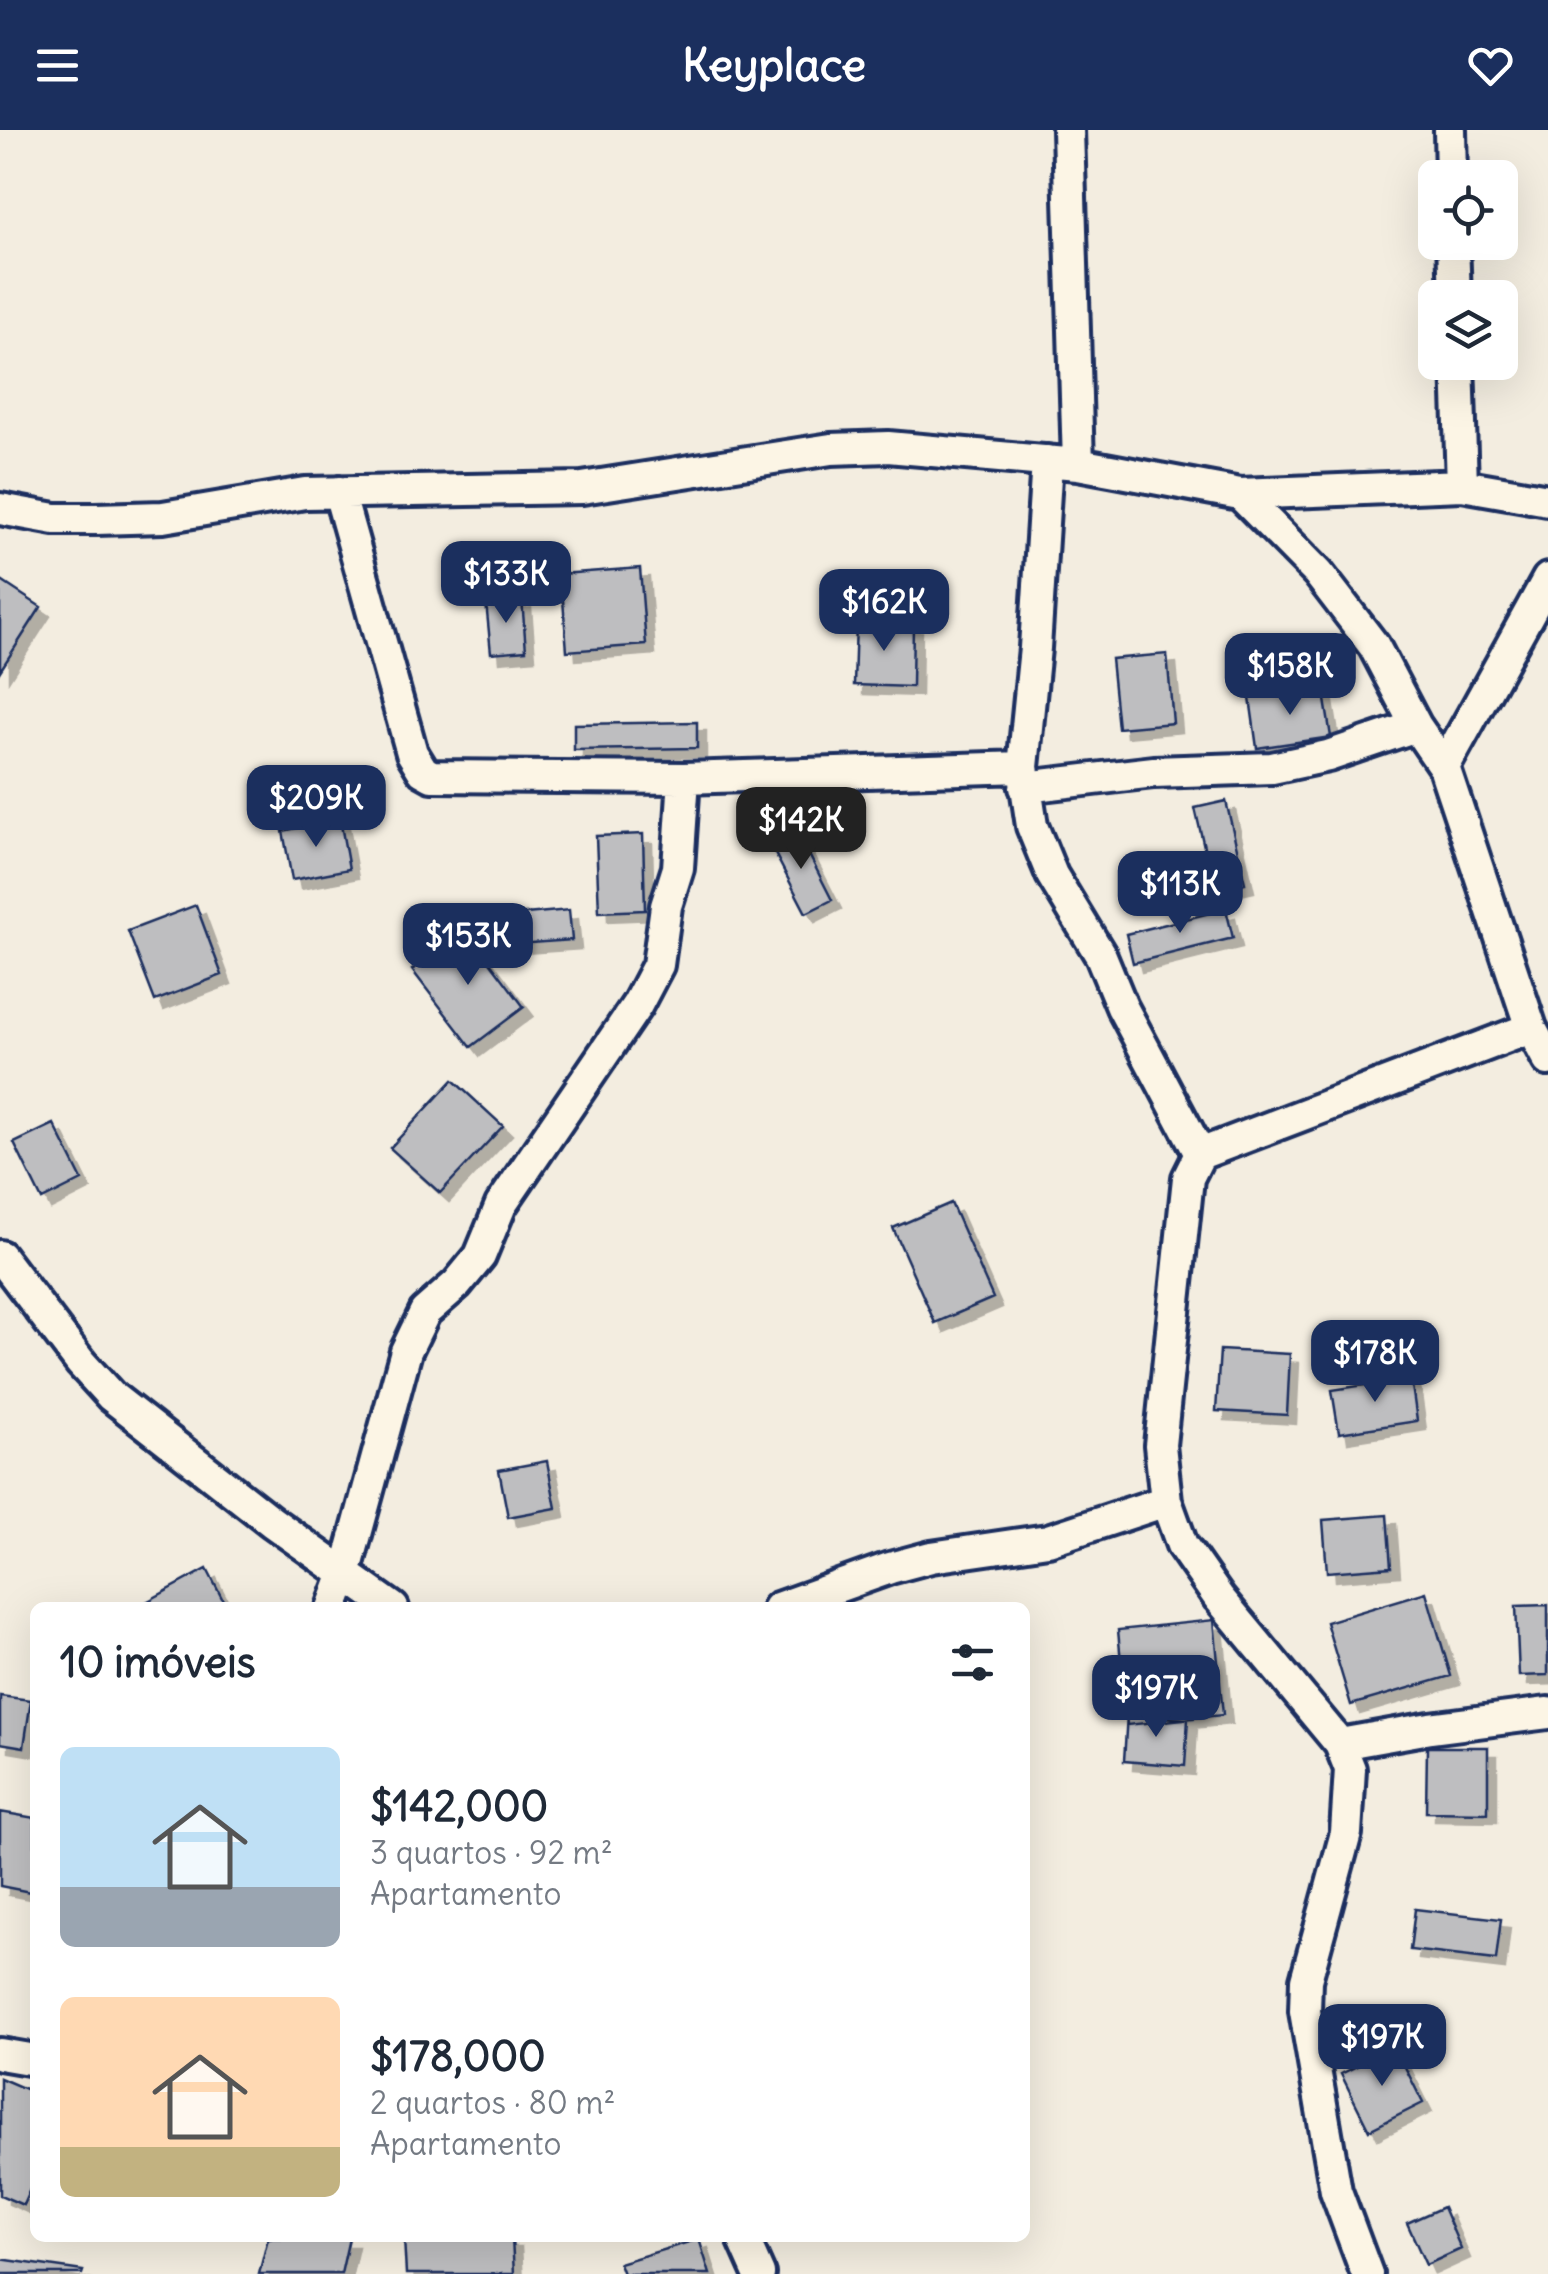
<!DOCTYPE html>
<html lang="pt">
<head>
<meta charset="utf-8">
<style>
	:root { --surface:#fff; --page:#f2f2f3; --text:#1f2937; --muted:#747a83; --accent:#1b2f5e }
	body { margin:0; font-family:Delius,sans-serif; background:var(--page); color:var(--text); height:100vh; display:flex; flex-direction:column; font-size:38px; white-space:nowrap }
	* { box-sizing:border-box; margin:0 }
	p { font-size:32px; color:var(--muted) }
	.icon { flex:none; width:55px; height:55px; fill:none; stroke:currentColor; stroke-width:2; stroke-linecap:round; stroke-linejoin:round }
	.map { position:relative; flex:1; overflow:hidden }
	.sheet { position:absolute; left:30px; top:1472px; width:1000px; height:640px; display:flex; flex-direction:column; background:var(--surface); border-radius:15px; box-shadow:0 10px 40px #0002 }
	.sheet>* { flex:none }
	.tools { position:absolute; left:1418px; top:30px; display:grid; gap:20px }
	.tools a { display:grid; place-items:center; width:100px; height:100px; border-radius:15px; background:var(--surface); box-shadow:0 10px 40px #0002; font-size:50px }
	.price { position:absolute; translate:-50% -85px; padding:0 22px; border-radius:20px; background:var(--accent); color:#fff; font-size:32px; line-height:65px; filter:drop-shadow(0 2px 5px #0008) }
	.price::after { content:''; position:absolute; left:50%; top:60px; width:30px; height:22px; margin-left:-15px; background:inherit; clip-path:polygon(0 0,100% 0,50% 100%) }
	.price.selected { background:#222; color:#fff }
	ul { padding:0; list-style:none }
	li { display:flex; align-items:center; gap:30px; height:250px; padding:0 30px }
	li span { display:grid; place-items:center; flex:none; width:280px; height:200px; border-radius:15px; color:#555 }
	li>.icon { margin-inline-start:auto }
	span .icon { width:120px; height:120px; fill:#fffc; stroke-width:1 }
	li b { font-size:42px }
	h2 { display:flex; justify-content:space-between; align-items:center; height:120px; padding:0 30px; font-size:42px }
	header { display:flex; justify-content:space-between; align-items:center; height:130px; padding:0 30px; background:var(--accent); color:#fff; font-size:45px; font-weight:800 }
	.map>svg:first-child { display:block }
	.building { fill:#bebec0; stroke:#1b2f5e; stroke-width:2.5; filter:url(#shadow) }
	.lines { fill:none; stroke-linecap:round; stroke-linejoin:round }
	.minor-casing { stroke:#1b2f5e; stroke-width:38 }
	.minor { stroke:#fcf5e5; stroke-width:30 }
</style>
</head>
<body>
<header><svg class="icon" aria-label="menu" viewBox="0 0 24 24"><path d="M4 6h16M4 12h16M4 18h16"/></svg>Keyplace<svg class="icon" aria-label="heart" viewBox="0 0 24 24"><path d="M12 20l-8-8c-3-5 5-10 8-4 3-6 11-1 8 4z"/></svg></header>
<div class="map">
<svg width="1548" height="2144" viewBox="0 0 1548 2144">
	<defs>
		<filter id="shadow"><feDropShadow dx="9" dy="9" stdDeviation="0" flood-color="#0004"/></filter>
	</defs>
	<rect width="100%" height="100%" fill="#f3ede0"/>
	<filter id="ink" filterUnits="userSpaceOnUse"><feTurbulence type="fractalNoise" baseFrequency=".01" numOctaves="2"/><feDisplacementMap in="SourceGraphic" scale="20" xChannelSelector="R" yChannelSelector="G"/><feConvolveMatrix kernelMatrix="1 2 1 2 8 2 1 2 1" color-interpolation-filters="sRGB"/></filter>
	<g filter="url(#ink)">
		<path class="building" d="M640,438l6,77 -79,6 -6,-77z
			M0,450l41,27 -41,64z
			M522,469l4,51 -35,3 -5,-51z
			M856,491l57,2 -1,64 -58,-2z
			M1167,524l6,69 -55,5 -7,-69z
			M1323,557l8,50 -74,11 -7,-50z
			M697,592v26l-123,2v-26z
			M1226,671l19,82 -31,7 -19,-82z
			M340,689l9,50 -57,11 -9,-49z
			M797,701l35,69 -26,13 -36,-69z
			M643,704l2,76 -46,2 -3,-76z
			M196,775l26,70 -67,26 -27,-70z
			M1226,779l7,29 -100,25 -7,-29z
			M569,780l3,30 -55,4 -2,-29z
			M466,800l58,77 -53,40 -59,-77z
			M453,950l50,46 -63,67 -50,-45z
			M54,994l28,56 -40,20 -28,-57z
			M951,1073l42,95 -58,25 -42,-95z
			M1220,1220l70,4 -3,61 -71,-4z
			M1411,1248l6,43 -78,12 -7,-43z
			M547,1331l9,47 -48,9 -9,-47z
			M1387,1385l4,52 -64,5 -4,-52z
			M207,1439l20,39h-92z
			M1426,1462l25,84 -100,29 -25,-83z
			M1548,1475v70l-29,1 -3,-70z
			M1214,1490l9,95 -96,10 -9,-95z
			M0,1566l31,4 -7,47 -24,-4z
			M1127,1584l61,5 -3,47 -61,-5z
			M1427,1617h61v66l-62,-1z
			M0,1682l35,6v75l-35,-7z
			M1415,1779l86,10 -5,41 -86,-10z
			M1395,1917l28,56 -54,27 -28,-56z
			M0,1948l35,15v85l-12,27 -23,-10z
			M1443,2077l18,42 -35,16 -19,-42z
			M268,2108h81l-8,36h-82z
			M404,2108h108l2,36h-108z
			M699,2109l11,35h-87l-4,-11z
			M0,2129l83,12 -1,3h-82z"/>
		<g class="lines">
			<g class="minor-casing">
				<path id="minor" d="M1068,0l10,334
					M1450,0l1,48
					M1453,112l2,56
					M1458,232l4,123
					M1047,331l-12,187 -12,119 9,59 20,49 49,81 21,51 78,147
					M339,362l73,261 11,18 9,5 252,2 339,-11
					M1240,364l78,79 56,73 42,80 28,41 87,261 17,32
					M0,379l55,10h41l67,-2 142,-24 277,-5 249,-39 57,-2 190,17 162,30 222,-9 86,15
					M1444,637l104,-188
					M1025,657l129,-15 118,-4 56,-12 88,-30
					M0,1126l81,107 30,33 161,126 121,86
					M332,1478l14,-37 60,-220 19,-39 32,-28 23,-28 21,-51 136,-200 21,-40 8,-59 12,-38 6,-90
					M778,1478l112,-40 41,-11 117,-17 118,-39
					M1340,1614l90,-16 118,-15
					M0,1924l35,6
					M743,2108l16,36
					M1367,2144l-31,-83 -31,-180 1,-31 40,-147 4,-64 -10,-25 -121,-146 -37,-53 -16,-44 -6,-56 28,-267 12,-24 331,-126"/>
			</g>
			<use href="#minor" class="minor"/>
		</g>
	</g>
</svg>
<div class="tools">
<a><svg class="icon" aria-label="locate" viewBox="0 0 24 24"><circle cx="12" cy="12" r="6"/><path d="M12 2v4M12 18v4M2 12h4M18 12h4"/></svg></a>
<a><svg class="icon" aria-label="layers" viewBox="0 0 24 24"><path d="M12 4l9 5-9 5-9-5zM3 14l9 5 9-5"/></svg></a>
</div>
<b class="price" style="left:506px;top:496px">$133K</b>
<b class="price" style="left:884px;top:524px">$162K</b>
<b class="price" style="left:1290px;top:588px">$158K</b>
<b class="price" style="left:316px;top:720px">$209K</b>
<b class="price selected" style="left:801px;top:742px">$142K</b>
<b class="price" style="left:1180px;top:806px">$113K</b>
<b class="price" style="left:468px;top:858px">$153K</b>
<b class="price" style="left:1375px;top:1275px">$178K</b>
<b class="price" style="left:1156px;top:1610px">$197K</b>
<b class="price" style="left:1382px;top:1959px">$197K</b>
<section class="sheet">
<h2>10 imóveis<svg class="icon" aria-label="filters" viewBox="0 0 24 24"><path d="M4 7h16M4 17h16"/><circle cx="9" cy="7" r="2"/><circle cx="15" cy="17" r="2"/></svg></h2>
<ul>
<li><span style="background:linear-gradient(#bfe0f5 70%,#9aa5b1 0)"><svg class="icon" aria-label="home" viewBox="0 0 24 24"><path d="M3 11l9-7 9 7M6 9v11h12V9"/></svg></span><div><b>$142,000</b><p>3 quartos · 92 m²</p><p>Apartamento</p></div></li>
<li><span style="background:linear-gradient(#ffd9b3 75%,#c2b280 0)"><svg class="icon" aria-label="home" viewBox="0 0 24 24"><path d="M3 11l9-7 9 7M6 9v11h12V9"/></svg></span><div><b>$178,000</b><p>2 quartos · 80 m²</p><p>Apartamento</p></div></li>
</ul>
</section>
</div>
</body>
</html>
